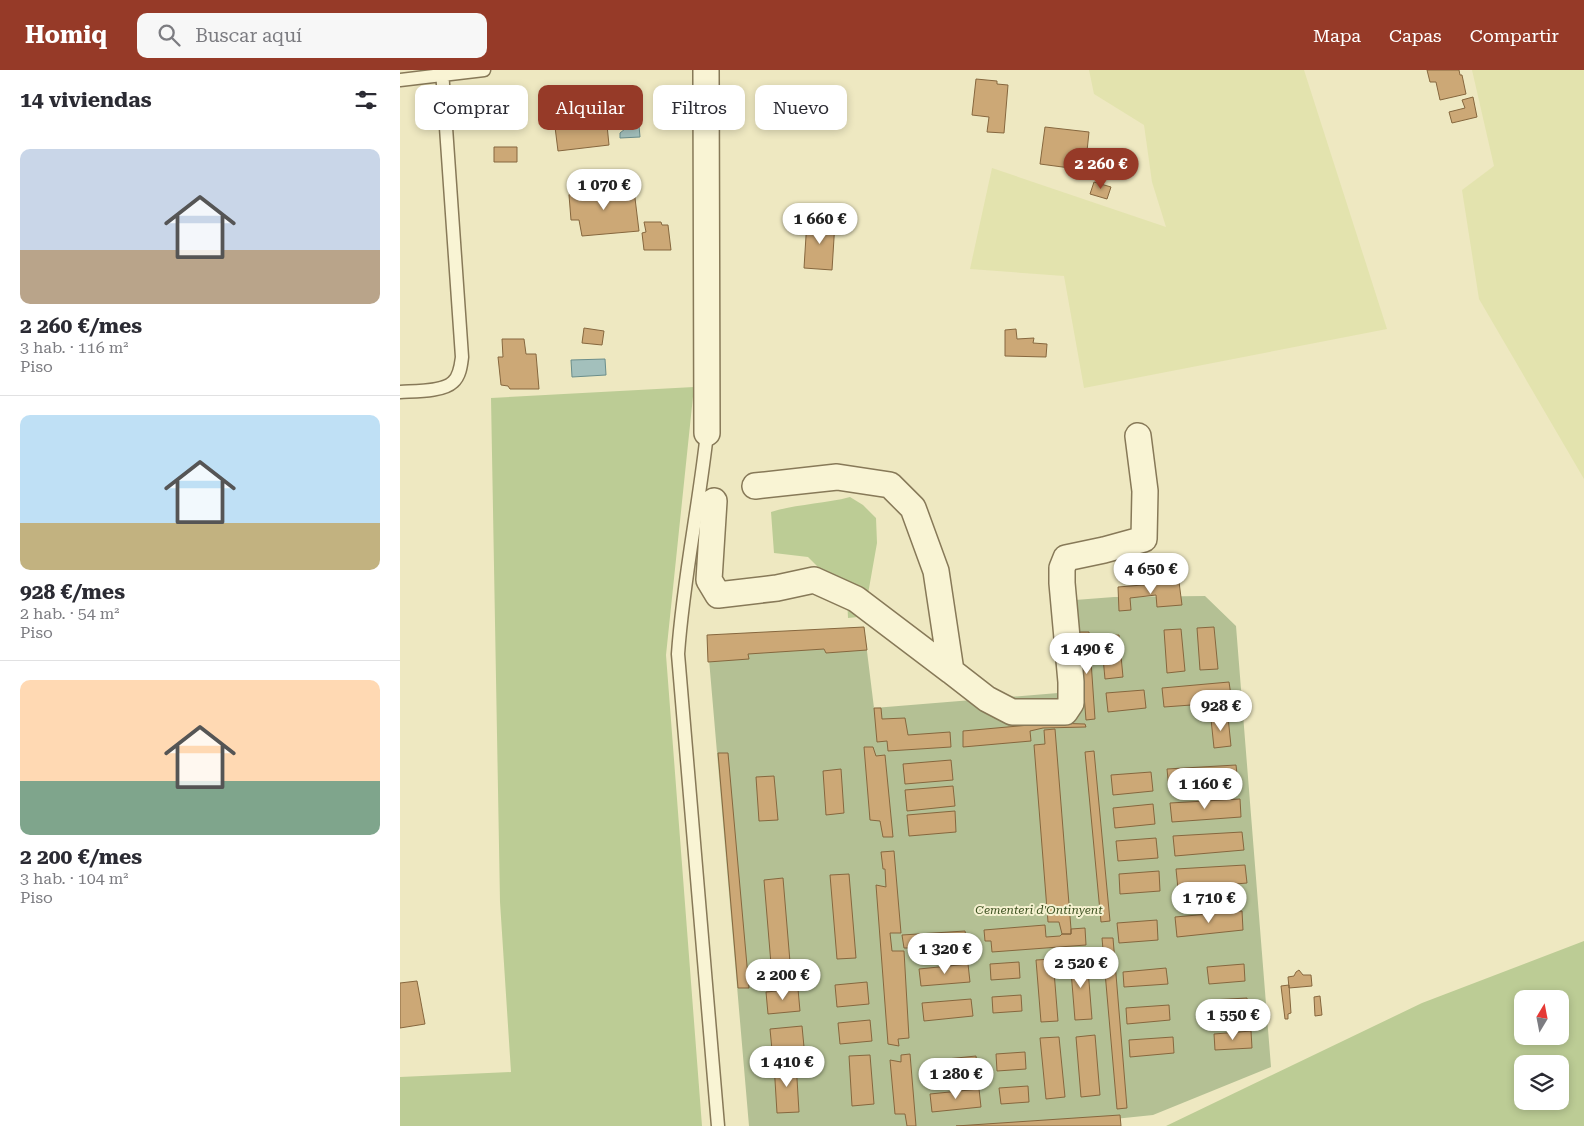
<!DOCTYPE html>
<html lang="es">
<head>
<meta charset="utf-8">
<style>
	:root { --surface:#fff; --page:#f7f7f7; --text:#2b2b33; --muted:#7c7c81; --line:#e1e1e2; --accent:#963a28 }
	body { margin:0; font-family:"Roboto Serif",serif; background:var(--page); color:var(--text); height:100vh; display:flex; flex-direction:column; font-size:19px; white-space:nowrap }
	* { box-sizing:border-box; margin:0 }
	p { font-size:16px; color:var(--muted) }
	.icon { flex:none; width:28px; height:28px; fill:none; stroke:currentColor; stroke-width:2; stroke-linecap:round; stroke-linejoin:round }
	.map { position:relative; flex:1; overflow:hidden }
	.side { display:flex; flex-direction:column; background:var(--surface); width:400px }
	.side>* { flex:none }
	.top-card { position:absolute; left:15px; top:15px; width:475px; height:45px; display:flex; gap:10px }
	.needle { width:32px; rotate:10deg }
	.buttons { position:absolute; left:1114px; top:920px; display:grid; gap:10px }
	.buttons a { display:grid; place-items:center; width:55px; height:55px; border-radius:10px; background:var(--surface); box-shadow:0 2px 8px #0003; font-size:25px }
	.price { position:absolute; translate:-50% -42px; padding:0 11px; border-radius:18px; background:#fff; color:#222; font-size:16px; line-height:32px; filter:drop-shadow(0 1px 2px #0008) }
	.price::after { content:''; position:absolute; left:50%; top:30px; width:15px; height:11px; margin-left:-8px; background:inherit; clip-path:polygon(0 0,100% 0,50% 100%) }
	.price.selected { background:var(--accent); color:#fff }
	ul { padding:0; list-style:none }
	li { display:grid; align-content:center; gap:10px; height:265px; padding:0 20px }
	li+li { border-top:1px solid var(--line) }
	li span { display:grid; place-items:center; height:155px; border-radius:10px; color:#555 }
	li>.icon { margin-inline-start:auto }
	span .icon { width:90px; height:90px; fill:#fffc; stroke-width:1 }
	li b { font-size:21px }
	h2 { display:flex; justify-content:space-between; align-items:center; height:60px; padding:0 20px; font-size:21px }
	.pill { padding:0 18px; border-radius:10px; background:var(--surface); box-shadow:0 2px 8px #0003; font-size:18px; line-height:45px }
	.pill.selected { background:var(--accent); color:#fff }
	header { display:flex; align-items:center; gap:30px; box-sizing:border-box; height:70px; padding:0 25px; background:var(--accent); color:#fff }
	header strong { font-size:24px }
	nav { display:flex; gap:28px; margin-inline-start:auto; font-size:18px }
	.search { width:350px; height:45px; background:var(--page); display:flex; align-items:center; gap:12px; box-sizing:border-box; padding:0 18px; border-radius:10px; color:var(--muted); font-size:19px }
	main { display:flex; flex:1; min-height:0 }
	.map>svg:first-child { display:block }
	.farmland { fill:#e3e3ae }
	.green { fill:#bccc95; fill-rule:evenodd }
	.cemetery { fill:#b4c094 }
	.water { fill:#a3c0bc; stroke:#6b8e8b }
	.building { fill:#cca876; stroke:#86673e }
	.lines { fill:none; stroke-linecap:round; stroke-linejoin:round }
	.service-casing { stroke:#877958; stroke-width:15 }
	.minor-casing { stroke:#877958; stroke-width:28 }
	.service { stroke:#f9f4d4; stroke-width:12 }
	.minor { stroke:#f9f4d4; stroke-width:25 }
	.labels { text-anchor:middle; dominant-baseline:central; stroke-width:4; stroke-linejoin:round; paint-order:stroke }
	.park-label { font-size:12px; font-style:italic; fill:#3f5323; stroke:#f5f1d0 }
</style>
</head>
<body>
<header>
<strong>Homiq</strong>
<div class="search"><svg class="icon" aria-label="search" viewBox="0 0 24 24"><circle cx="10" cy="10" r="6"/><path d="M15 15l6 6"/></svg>Buscar aquí</div>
<nav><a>Mapa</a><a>Capas</a><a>Compartir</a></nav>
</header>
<main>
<section class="side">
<h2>14 viviendas<svg class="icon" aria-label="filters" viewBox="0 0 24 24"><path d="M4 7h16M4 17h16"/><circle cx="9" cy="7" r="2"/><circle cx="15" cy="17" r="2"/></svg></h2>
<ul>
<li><span style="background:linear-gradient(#c9d6e8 65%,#b9a48a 0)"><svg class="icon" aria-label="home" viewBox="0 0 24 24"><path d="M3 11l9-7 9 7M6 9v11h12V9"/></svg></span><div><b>2 260 €/mes</b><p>3 hab. · 116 m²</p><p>Piso</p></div></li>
<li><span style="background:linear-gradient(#bfe0f5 70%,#c2b280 0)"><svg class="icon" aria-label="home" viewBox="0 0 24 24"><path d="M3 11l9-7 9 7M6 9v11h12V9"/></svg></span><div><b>928 €/mes</b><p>2 hab. · 54 m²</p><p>Piso</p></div></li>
<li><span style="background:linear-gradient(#ffd9b3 65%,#7fa58c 0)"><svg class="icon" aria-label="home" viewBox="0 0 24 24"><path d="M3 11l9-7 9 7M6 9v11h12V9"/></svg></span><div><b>2 200 €/mes</b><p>3 hab. · 104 m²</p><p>Piso</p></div></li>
</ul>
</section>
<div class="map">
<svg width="1184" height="1056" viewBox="0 0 1184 1056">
	<rect width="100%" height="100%" fill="#eee8c1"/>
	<path class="farmland" d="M689,0h215l83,259 -303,59 -20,-112 -94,-7 22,-101 174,59 -14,-45 -8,-57 -50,-31z
		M1072,0h112v409l-105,-180 -17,-109 32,-24z"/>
	<path class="green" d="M294,317l-28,268 36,471h-302v-49l111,-5 -11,-170 -9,-504z
		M450,427l13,8 13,13 1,25 -9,51v22l-20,2 -1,-22 -39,-39 -34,-4 -3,-41c25,-8 53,-8 79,-15z
		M1184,871v185h-418l256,-123zM1122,929h38v37h-38zM1122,994h38v37h-38z"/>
	<path class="cemetery" d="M805,526l31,30 35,441 -118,48 -106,11h-298l-42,-490 157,-9 10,81 208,-17 -7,-91 39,-3z"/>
	<path class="water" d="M222,44h16l2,23 -20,1v-5l5,-4z
		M205,289l1,16 -34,2 -1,-17z"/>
	<path class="building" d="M1027,0h32l1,5h2l4,19 -26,6 -4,-18h-6z
		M576,9l21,2v3l11,1 -4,48 -17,-1 2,-15 -17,-2z
		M1073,27l4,20 -25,6 -3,-11 16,-4 -3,-8z
		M205,35l4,40 -51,6 -5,-40z
		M645,57l44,5 -4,38 -45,-6z
		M94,77h23v15h-23z
		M694,112l17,5 -4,12 -17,-5z
		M201,116v7l33,-3 5,41 -57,5 -3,-16h-8l-2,-25 2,-4 3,-3z
		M407,150l28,2 -3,48 -28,-2z
		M244,152h17l1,3h6l3,25h-27l-2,-17 4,-1z
		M184,258l20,3 -2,14 -20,-2z
		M616,259l1,10 17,-1 -1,5 14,1 -1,13 -41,-1v-26z
		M102,269h22l2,15h10l3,35h-29l-2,-3 -7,-1 -3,-28h5z
		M779,512l3,23 -25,2 -1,-12 -26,3 1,12 -12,1 -1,-24z
		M464,557l3,23 -41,3 -2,-4 -76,5 1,5 -41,3 -1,-27z
		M814,557l4,42 -18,1 -3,-42z
		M781,559l4,42 -18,2 -3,-43z
		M679,562h10l6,87 -9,1z
		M719,565l4,42 -18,2 -4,-43z
		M829,612l3,20 -68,5 -2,-19z
		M744,620l2,18 -38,4 -2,-19z
		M474,638h7l1,11 23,-1 3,17 42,-3 1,15 -63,4 -1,-10 -10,1z
		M828,647l3,29 -17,2 -3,-29z
		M652,653l33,1 1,3 -43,1 -13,3 1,10 -68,6v-16z
		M655,659l16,200v5h-9l-3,-12h-11l-14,-177 11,-1 -1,-14z
		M464,677h9l3,9 9,-1 8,82h-10l-3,-16 -10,-1z
		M694,681l16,170 -9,1 -16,-170z
		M318,683h10l21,235h-11z
		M551,690l2,20 -48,4 -2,-20z
		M836,695l2,18 -69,6 -2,-20z
		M441,699l3,44 -18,2 -3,-44z
		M751,702l2,19 -40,4 -2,-20z
		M374,706l4,44 -19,1 -3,-44z
		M553,716l2,20 -48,5 -2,-21z
		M840,729l1,18 -69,5 -2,-19z
		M753,734l2,20 -40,4 -2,-20z
		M555,741l1,21 -47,4 -2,-21z
		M842,762l2,18 -69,6 -2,-20z
		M756,768l2,20 -40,3 -2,-20z
		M494,781l7,82h-11l2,18h12l5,87 -11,1 1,7 -11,-2 -12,-159 10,2 -1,-18h-2l-2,-17z
		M845,795l2,18 -69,6 -2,-20z
		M759,801l1,20 -40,3 -1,-20z
		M449,804l7,84 -19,1 -7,-84z
		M383,808l7,84 -19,2 -7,-84z
		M842,841l1,19 -66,7 -2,-20z
		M757,850l1,20 -39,3 -2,-20z
		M645,855l1,12 14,-1 2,-2h9v-5l14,-1 1,17 -94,7 -1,-11h-6l-1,-11z
		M565,861l2,12 -7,1v10l-46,4 -1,-10h-9l-2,-13z
		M702,868h11l14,170 -10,1z
		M687,887l5,62 -17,1 -5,-61z
		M653,889l5,62 -17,1 -5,-62z
		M619,892l1,16 -29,2 -1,-16z
		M568,894l2,18 -49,4 -2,-17z
		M844,894l1,17 -36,3 -2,-17z
		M766,898l2,16 -44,3 -1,-15z
		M899,900l4,5h8l1,11 -23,2 -1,-11 6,-1 2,-4z
		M17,911l8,43 -25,4v-45z
		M467,912l2,22 -32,3 -2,-22z
		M889,915l2,28 -3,1v5h-3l-4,-33z
		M398,919l2,22 -32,3 -2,-22z
		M621,925l1,16 -29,2 -1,-16z
		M920,926l2,19 -7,1 -1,-19z
		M847,928l2,17 -37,2 -1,-17z
		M571,929l2,17 -49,5 -2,-18z
		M769,935l1,15 -43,4 -1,-16z
		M470,950l2,21 -32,3 -2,-21z
		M402,956l2,21 -32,3 -2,-21z
		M851,961l1,17 -37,2 -1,-16z
		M695,965l5,60 -19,2 -5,-60z
		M659,967l6,60 -19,2 -6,-61z
		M773,967l1,16 -44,4 -1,-17z
		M625,982l1,17 -29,2 -1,-17z
		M510,984l6,72h-9l-2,-12h-10l-5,-54 11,2v-7z
		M470,985l4,49 -22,2 -3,-50z
		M576,986l2,18 -49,4 -2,-17z
		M396,992l3,50 -22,1 -3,-49z
		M628,1016l1,16 -28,2 -2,-16z
		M579,1019l2,18 -49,5 -2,-18z
		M720,1045l1,11h-165z"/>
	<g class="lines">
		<g class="service-casing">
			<path id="service" d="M0,10l84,-10
				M0,322c14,-1 43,0 53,-10 7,-6 8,-17 9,-25l-20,-287
				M307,363c-8,74 -24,147 -29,221l40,472"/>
		</g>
		<g class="minor-casing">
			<path id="minor" d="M306,0l1,363
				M355,416l82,-9 53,8 23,23 23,63 15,100 36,28 25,13h53l6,-9v-21l-9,-99v-15l4,-10 38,-8 40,-11 1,-48 -7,-55
				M314,431l-5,79 9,15 59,-7 37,-8 42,19 95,72"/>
		</g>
		<use href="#service" class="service"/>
		<use href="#minor" class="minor"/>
	</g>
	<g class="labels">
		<g class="park-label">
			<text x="639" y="840">Cementeri d'Ontinyent</text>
		</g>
	</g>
</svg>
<div class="buttons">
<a><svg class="needle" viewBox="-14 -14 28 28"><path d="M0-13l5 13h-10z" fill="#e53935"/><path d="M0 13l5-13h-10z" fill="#7c7c81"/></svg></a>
<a><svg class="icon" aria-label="layers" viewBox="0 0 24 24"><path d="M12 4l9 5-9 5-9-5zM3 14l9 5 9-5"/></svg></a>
</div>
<b class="price selected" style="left:701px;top:120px">2 260 €</b>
<b class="price" style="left:204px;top:141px">1 070 €</b>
<b class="price" style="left:420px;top:175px">1 660 €</b>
<b class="price" style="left:751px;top:525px">4 650 €</b>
<b class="price" style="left:687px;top:605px">1 490 €</b>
<b class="price" style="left:821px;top:662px">928 €</b>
<b class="price" style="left:805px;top:740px">1 160 €</b>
<b class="price" style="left:809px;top:854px">1 710 €</b>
<b class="price" style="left:545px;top:905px">1 320 €</b>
<b class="price" style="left:681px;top:919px">2 520 €</b>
<b class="price" style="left:383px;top:931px">2 200 €</b>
<b class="price" style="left:833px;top:971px">1 550 €</b>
<b class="price" style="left:387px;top:1018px">1 410 €</b>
<b class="price" style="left:556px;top:1030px">1 280 €</b>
<div class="top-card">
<a class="pill">Comprar</a>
<a class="pill selected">Alquilar</a>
<a class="pill">Filtros</a>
<a class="pill">Nuevo</a>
</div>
</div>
</main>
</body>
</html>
